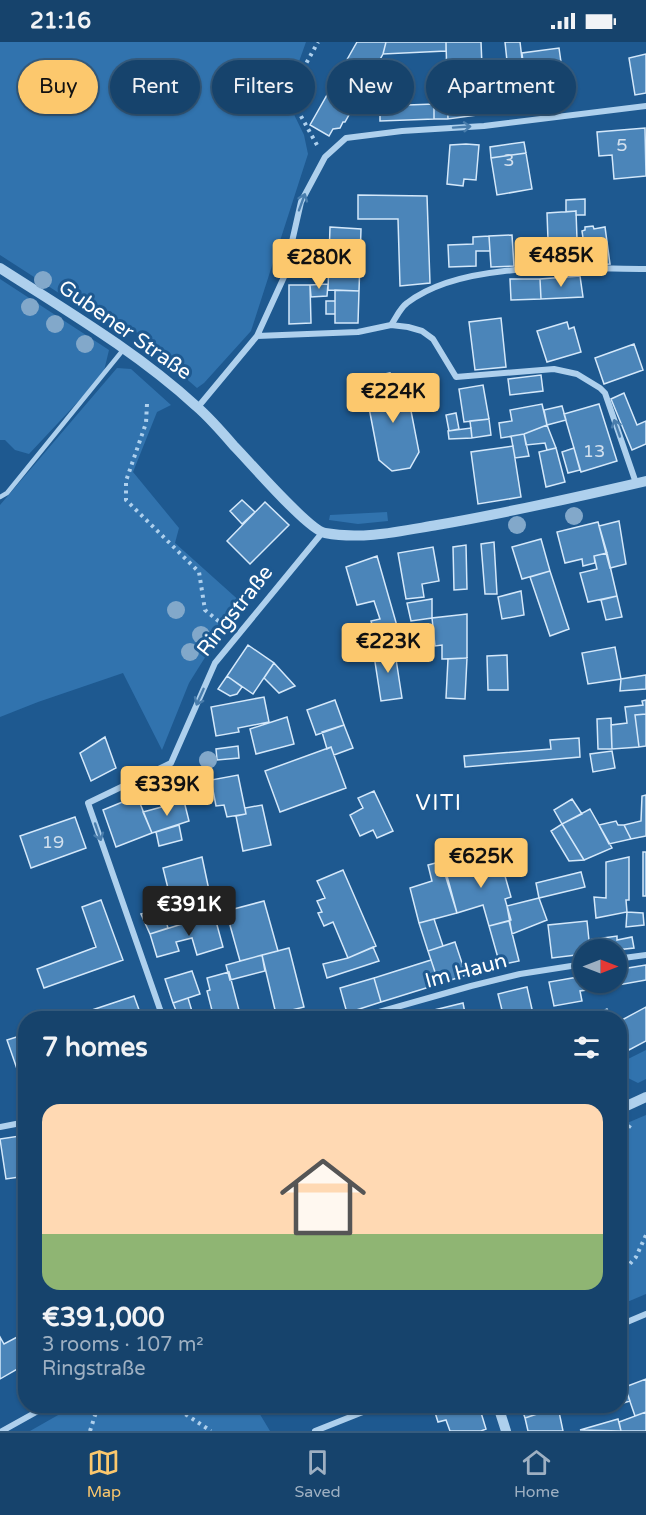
<!DOCTYPE html>
<html lang="en">
<head>
<meta charset="utf-8">
<style>
	:root { --surface:#16436c; --page:#234e74; --text:#f1f3f6; --muted:#9eb0c2; --line:#355c7f; --accent:#fcc86d }
	body { margin:0; font-family:"Varela Round",sans-serif; background:var(--page); color:var(--text); height:100vh; display:flex; flex-direction:column; font-size:22px; white-space:nowrap }
	* { box-sizing:border-box; margin:0 }
	p { font-size:20px; color:var(--muted) }
	.icon { flex:none; width:33px; height:33px; fill:none; stroke:currentColor; stroke-width:2; stroke-linecap:round; stroke-linejoin:round }
	.map { position:relative; flex:1; overflow:hidden }
	.side { position:absolute; left:18px; top:969px; width:609px; height:402px; display:flex; flex-direction:column; background:var(--surface); border-radius:24px; box-shadow:0 2px 4px #0004,0 0 0 2px var(--line) }
	.side>* { flex:none }
	.hud { position:absolute; left:18px; top:18px; width:610px; height:54px; display:flex; gap:12px }
	.needle { width:39px; rotate:90deg }
	.tools { position:absolute; left:573px; top:897px; display:grid; gap:12px }
	.tools a { display:grid; place-items:center; width:54px; height:54px; border-radius:50%; background:var(--surface); box-shadow:0 2px 4px #0004,0 0 0 2px var(--line); font-size:30px }
	.price { position:absolute; translate:-50% -51px; padding:0 14px; border-radius:6px; background:var(--accent); color:#111; font-size:20px; line-height:39px; filter:drop-shadow(0 2px 3px #0008) }
	.price::after { content:''; position:absolute; left:50%; top:36px; width:18px; height:14px; margin-left:-9px; background:inherit; clip-path:polygon(0 0,100% 0,50% 100%) }
	.price.on { background:#222; color:#fff }
	ul { padding:0; list-style:none }
	li { display:grid; align-content:center; gap:12px; height:318px; padding:0 24px }
	li span { display:grid; place-items:center; height:186px; border-radius:18px; color:#555 }
	li>.icon { margin-inline-start:auto }
	span .icon { width:108px; height:108px; fill:#fffc; stroke-width:1 }
	li b { font-size:26px }
	h2 { display:flex; justify-content:space-between; align-items:center; height:72px; padding:0 24px; font-size:26px }
	.pill { padding:0 21px; border-radius:27px; background:var(--surface); box-shadow:0 2px 4px #0004,0 0 0 2px var(--line); font-size:21px; line-height:54px }
	.pill.on { background:var(--accent); color:#111 }
	.status { display:flex; justify-content:space-between; align-items:center; height:42px; padding:0 30px; background:var(--surface); direction:ltr }
	.status svg { height:16px; fill:currentColor }
	.dock { display:flex; justify-content:space-around; align-items:center; height:84px; border-top:2px solid var(--line); background:var(--surface); font-size:16px; color:var(--muted) }
	.dock a { display:grid; justify-items:center; gap:3px }
	.dock .on { color:var(--accent) }
	.map>svg:first-child { display:block }
	.green { fill:#3173ae }
	.building { fill:#4b85b9; stroke:#d4e8fa; stroke-width:1.5 }
	.lines { fill:none; stroke-linecap:round; stroke-linejoin:round }
	.path { stroke:#aed0ed; stroke-width:4; stroke-dasharray:3 4.5; stroke-linecap:butt }
	.service { stroke:#aed0ed; stroke-width:4.5 }
	.minor { stroke:#aed0ed; stroke-width:6 }
	.tertiary { stroke:#aed0ed; stroke-width:10 }
	.tree { fill:#82a8ca }
	.oneway { stroke:#497dac }
	.labels { text-anchor:middle; dominant-baseline:central; stroke-width:6; stroke-linejoin:round; paint-order:stroke }
	.number-label { font-size:18px; fill:#d2e0ee }
	.street-label { font-size:21px; fill:#fff; stroke:#1e5990 }
	.neighbourhood-label { font-size:22px; letter-spacing:1.5px; fill:#fff; stroke:#1e5990 }
</style>
</head>
<body>
<div class="status"><b>21:16</b><svg viewBox="0 0 49 12"><path d="M0 12V9h3v3zM5 12V6h3v6zM10 12V3h3v9zM15 12V0h3v12zM26 1h20v11H26zM47 4h2v5h-2z"/></svg></div>
<div class="map">
<svg width="646" height="1389" viewBox="0 0 646 1389">
	<rect width="100%" height="100%" fill="#1e5990"/>
	<path class="green" d="M0,0h306l-20,56 18,37 4,19 -57,177 -47,52 -7,5c-11,-10 -23,-19 -33,-29 -18,-17 -23,-33 -51,-31l-113,-73z
		M0,237l109,71 -6,25 -74,79 -14,-4 -10,-10h-5z
		M117,326l14,1 40,36 -14,7 -24,60 46,56 -4,15 68,61 -24,31 -30,48 -27,67 -39,-77 -85,29 -38,15v-212z
		M387,470l1,9 -30,3 -29,-4 1,-5z
		M646,1008v29l-8,4 -10,-5 -8,4v-19z
		M646,1073v179l-26,11v-179z
		M74,1364h181l15,25h-240z"/>
	<path class="building" d="M357,0h29l-3,12 -38,68h-2l-3,6 -7,1 -4,7 -19,-11z
		M386,0h60v9l-63,3z
		M446,0h35l3,72 -36,5z
		M505,0h15l2,17 -15,2z
		M559,6l5,35 -38,5 -4,-35z
		M646,12v39l-11,2 -6,-37z
		M506,29l3,36 -25,3 -2,-36z
		M447,61l1,16h-14v-15z
		M434,62v15l-54,2v-15z
		M645,86l1,48 -32,3 -2,-24 -13,1 -2,-24z
		M524,100l2,11 -35,5 -1,-11z
		M466,102l13,1 -3,35 -12,-1 -1,7 -16,-2 3,-39z
		M526,111l6,36 -35,6 -6,-37z
		M358,153l69,1 3,87 -30,3 -2,-67h-40z
		M585,157v16h-9v-4l-10,1v-12z
		M576,169l1,28 -29,1 -1,-27z
		M593,184l1,3 11,-2 5,37 -23,1 -5,-34 3,-1v-3z
		M330,185l31,2 -2,62 -31,-1z
		M512,193l2,31 -23,1 -2,-31z
		M489,194l1,15h-14v15l-27,1 -1,-22 25,-1v-7z
		M580,234l3,21 -42,2 -1,-20z
		M510,237h30l1,20 -30,1z
		M328,242l-1,12 -16,1 -1,-12z
		M289,243h21l1,38 -22,1z
		M335,248l24,1 -1,32h-23z
		M326,259h9v13h-9z
		M501,276l5,49 -31,3 -6,-48z
		M567,280l2,7 5,-2 7,25 -34,10 -10,-31z
		M634,302l9,26 -39,14 -9,-26z
		M390,331l3,14 13,-2 13,67 -9,16 -18,3 -13,-11 -13,-68 11,-2 -2,-14z
		M541,333l2,16 -33,4 -2,-16z
		M483,343l6,34 -25,3 -5,-33z
		M624,351l13,32 9,-4v23l-14,6 -21,-51z
		M542,362l5,21 -23,9 -23,4 -2,-15 13,-2 -2,-11z
		M599,362l18,57 -36,11 -17,-58z
		M562,364l4,14 -19,5 -3,-15z
		M456,371l3,16 -10,2 -3,-16z
		M489,377l2,16 -19,3 -2,-17z
		M547,383l9,23 -9,2 -2,-7 -19,2 -2,-11z
		M471,386l1,10 -23,1 -1,-8z
		M524,392l5,22 -14,2 -4,-22z
		M513,404l8,51 -43,7 -7,-52z
		M556,406l9,34 -19,5 -7,-35z
		M574,406l6,22 -12,3 -6,-21z
		M242,458l13,12 -13,12 -12,-13z
		M265,460l24,23 -39,39 -23,-23z
		M619,479l7,43 -16,4 -11,-42z
		M598,480l9,31 -13,3 1,7 -12,3 -1,-7 -17,4 -8,-31z
		M541,497l9,32 -28,8 -10,-32z
		M494,500l3,52h-12l-4,-50z
		M466,503l1,44 -13,1 -1,-43z
		M433,505l6,34 -17,3 2,13 -18,2 -8,-46z
		M607,511l10,43 -29,6 -8,-29 17,-4 -3,-13z
		M377,514l22,77 -23,5 -5,-17 9,-2 -6,-18 -17,4 -11,-38z
		M550,529l19,58 -19,7 -20,-59z
		M521,549l3,24 -22,4 -4,-22z
		M617,554l5,21 -16,3 -5,-20z
		M432,557v19l-21,3 -4,-18z
		M467,572v44l-25,1v-14l-7,1 -3,-28z
		M248,603l26,18 -21,31 -26,-18z
		M394,604l8,52 -21,3 -8,-52z
		M615,605l6,32 -33,5 -6,-31z
		M507,613l1,35h-20l-1,-34z
		M467,616l-2,41 -19,-1 2,-39z
		M274,621l21,23 -16,7 -15,-15z
		M646,633v14l-26,2 1,-12z
		M227,634l15,11 -5,7 -7,2 -12,-7z
		M264,655l5,25 -31,6 1,4 -23,4 -5,-29z
		M335,658l9,25 -28,10 -9,-25z
		M646,658v14l-11,1 4,32 -27,2 -1,-24 16,-2 -2,-16 18,-2 -1,-4z
		M646,672v32l-7,1 -4,-32z
		M287,675l7,27 -38,10 -6,-25z
		M611,676l1,31h-14l-1,-30z
		M344,683l9,23 -19,7 -3,-8 -4,2 -5,-17z
		M105,695l11,31 -25,13 -11,-28z
		M579,696l1,19 -115,10 -1,-11 87,-7 -1,-9z
		M238,704l1,12 -22,2 -1,-11z
		M331,705l15,41 -66,24 -15,-41z
		M612,709l3,17 -22,4 -3,-18z
		M238,733l8,39 -19,3 -3,-12 -8,1 -5,-26z
		M374,749l19,40 -16,7 -4,-8 -13,6 -10,-21 13,-7 -5,-10z
		M646,753v41l-15,3 -7,-14 17,-4 1,-25z
		M137,754l15,37 -36,14 -13,-37z
		M572,757l10,15 -20,10 -8,-14z
		M184,759l5,20 -37,12 -9,-21z
		M262,763l9,40 -28,6 -7,-35 10,-2 -1,-6z
		M590,767l22,39 -28,12 -22,-36z
		M75,775l11,31 -55,20 -11,-32z
		M616,779l2,4h6l7,14 -22,5 -10,-19z
		M562,782l22,36 -15,1 -18,-30z
		M179,783l3,15 -23,6 -3,-14z
		M643,810h3v44h-3z
		M499,813l12,42 -6,2 6,21 -22,6 -6,-21 -26,8 -13,-42z
		M202,815l12,57 -37,11 -14,-57z
		M629,815v43h-3l1,12 -31,6 -2,-21 12,1v-36z
		M443,819l14,52 -38,10 -9,-35 22,-7 -4,-16z
		M343,828l33,76 -28,12 -15,-36 -9,4 -6,-13 4,-1 -5,-11 8,-3 -8,-17z
		M581,830l4,15 -46,11 -3,-15z
		M539,856l8,22 -35,14 -5,-28z
		M101,858l22,60 -79,28 -7,-19 59,-22 -14,-40z
		M264,859l14,50 -38,10 -14,-50z
		M163,869l5,17 -18,6 -9,-20 8,-2 1,4z
		M627,870l16,1 1,12 -18,2z
		M214,872l9,33 -26,8 -5,-17 -16,4 3,9 -22,6 -7,-23z
		M434,877l9,27 -15,5 -9,-28z
		M509,879l10,40 -19,4 -11,-39z
		M587,879l3,29h-6v4l-32,4 -4,-33z
		M617,894v4l15,-3 2,11 -18,2h-26l-1,-10z
		M455,900l11,33 -27,9 -11,-33z
		M373,905l6,14 -52,17 -4,-14 25,-6z
		M289,906l15,59 -28,7 -14,-59z
		M262,913l3,16 -35,9 -4,-15z
		M431,918l8,24 -58,18 -7,-24z
		M646,923v15l-39,7 -1,-5h10v-12z
		M192,929l8,23 -27,9 -8,-24z
		M229,930l12,46h-27l-7,-27 3,-1 -3,-12z
		M584,934v6h22l1,5 -27,4 2,10 -28,5 -5,-24z
		M374,936l7,24 -34,11 -7,-25z
		M527,945l7,31h-30l-6,-24z
		M134,954l8,22h-74z
		M188,956l6,20h-15l-6,-15z
		M463,961l3,15h-61v-1z
		M646,965v34l-17,9 -9,-18v-11z
		M607,967l5,9h-24z
		M620,990l9,18 -9,4z
		M26,992v61l-19,-55z
		M26,1093v41l-20,3 -6,-40z
		M21,1293l5,7v22l-26,15v-42l4,7z
		M646,1337v33l-11,4 -10,-29z
		M625,1345l5,14 -10,3v-16z
		M433,1364h46l7,23 -5,2h-31l-4,-11 -8,2z
		M521,1364h36l1,1 -33,11z
		M558,1365l5,24h-35l-3,-13z
		M646,1370v19h-25l-2,-9z
		M618,1377l3,12 -41,-1z"/>
	<g class="lines">
		<path class="path" d="M317,103l-20,-36v-29l21,-38
			M147,362l-1,19 -20,58v19l73,72 6,38 23,19
			M620,1091l8,-8
			M620,1098l11,-16
			M620,1233l16,-18 10,-22
			M173,1364l38,25
			M90,1389l8,-25"/>
		<path class="service" d="M0,455l7,-4 116,-143"/>
		<path class="minor" d="M391,283c5,-7 9,-17 16,-22 57,-44 170,-34 239,-34
			M257,294l101,-4 33,-7 17,2 14,4 11,8 23,38 98,-8 23,5 23,14 5,5 31,90
			M198,365l59,-71 27,-59 17,-75 24,-45 21,-19 56,-7 82,-5 162,-20
			M616,917l30,-4
			M163,976l-75,-215 83,-40 44,-100 107,-130
			M358,976l113,-32 49,-12 64,-10
			M0,1085l26,-5
			M620,1283l26,-11
			M2,1389l45,-25
			M315,1389l63,-25"/>
		<path class="tertiary" d="M0,226c67,43 137,84 196,138 14,12 26,26 38,40 15,15 74,84 91,87 37,7 76,-2 112,-8 70,-12 140,-28 209,-44
			M620,1067l26,-12
			M498,1364l8,25"/>
	</g>
	<g class="tree">
		<circle cx="43" cy="238" r="9"/>
		<circle cx="30" cy="265" r="9"/>
		<circle cx="55" cy="282" r="9"/>
		<circle cx="85" cy="302" r="9"/>
		<circle cx="574" cy="474" r="9"/>
		<circle cx="517" cy="483" r="9"/>
		<circle cx="176" cy="568" r="9"/>
		<circle cx="201" cy="593" r="9"/>
		<circle cx="190" cy="610" r="9"/>
		<circle cx="208" cy="718" r="9"/>
	</g>
	<defs><path id="oneway-shaft" d="M-6 0H5M1.5-3L5.5 0L1.5 3" fill="none" stroke-width="1.6" stroke-linecap="round" stroke-linejoin="round" transform="scale(1.5)"/></defs>
	<g class="oneway">
		<use href="#oneway-shaft" transform="translate(462 85) rotate(-4)"/>
		<use href="#oneway-shaft" transform="translate(302 160) rotate(-70)"/>
		<use href="#oneway-shaft" transform="translate(617 386) rotate(-109)"/>
		<use href="#oneway-shaft" transform="translate(200 655) rotate(114)"/>
		<use href="#oneway-shaft" transform="translate(98 790) rotate(71)"/>
	</g>
	<g class="labels">
		<g class="number-label">
			<text x="622" y="103">5</text>
			<text x="509" y="118">3</text>
			<text x="594" y="409">13</text>
			<text x="53" y="800">19</text>
		</g>
		<g class="street-label">
			<text transform="translate(125 288) rotate(35)">Gubener Straße</text>
			<text transform="translate(235 569) rotate(-52)">Ringstraße</text>
			<text transform="translate(466 929) rotate(-15)">Im Haun</text>
		</g>
		<g class="neighbourhood-label">
			<text x="439" y="761">VITI</text>
		</g>
	</g>
</svg>
<div class="tools">
<a><svg class="needle" viewBox="-14 -14 28 28"><path d="M0-13l5 13h-10z" fill="#e53935"/><path d="M0 13l5-13h-10z" fill="#9eb0c2"/></svg></a>
</div>
<b class="price" style="left:561px;top:246px">€485K</b>
<b class="price" style="left:319px;top:248px">€280K</b>
<b class="price" style="left:393px;top:382px">€224K</b>
<b class="price" style="left:388px;top:632px">€223K</b>
<b class="price" style="left:167px;top:775px">€339K</b>
<b class="price" style="left:481px;top:847px">€625K</b>
<b class="price on" style="left:189px;top:895px">€391K</b>
<div class="hud">
<a class="pill on">Buy</a>
<a class="pill">Rent</a>
<a class="pill">Filters</a>
<a class="pill">New</a>
<a class="pill">Apartment</a>
</div>
<section class="side">
<h2>7 homes<svg class="icon" aria-label="filters" viewBox="0 0 24 24"><path d="M4 7h16M4 17h16"/><circle cx="9" cy="7" r="2"/><circle cx="15" cy="17" r="2"/></svg></h2>
<ul>
<li><span style="background:linear-gradient(#ffd9b3 70%,#8fb573 0)"><svg class="icon" aria-label="home" viewBox="0 0 24 24"><path d="M3 11l9-7 9 7M6 9v11h12V9"/></svg></span><div><b>€391,000</b><p>3 rooms · 107 m²</p><p>Ringstraße</p></div></li>
</ul>
</section>
</div>
<nav class="dock">
<a class="on"><svg class="icon" aria-label="map" viewBox="0 0 24 24"><path d="M3 6l6-2 6 2 6-2v14l-6 2-6-2-6 2zM9 4v14M15 6v14"/></svg>Map</a>
<a><svg class="icon" aria-label="saved" viewBox="0 0 24 24"><path d="M7 4h10v16l-5-4-5 4z"/></svg>Saved</a>
<a><svg class="icon" aria-label="home" viewBox="0 0 24 24"><path d="M3 11l9-7 9 7M6 9v11h12V9"/></svg>Home</a>
</nav>
</body>
</html>
